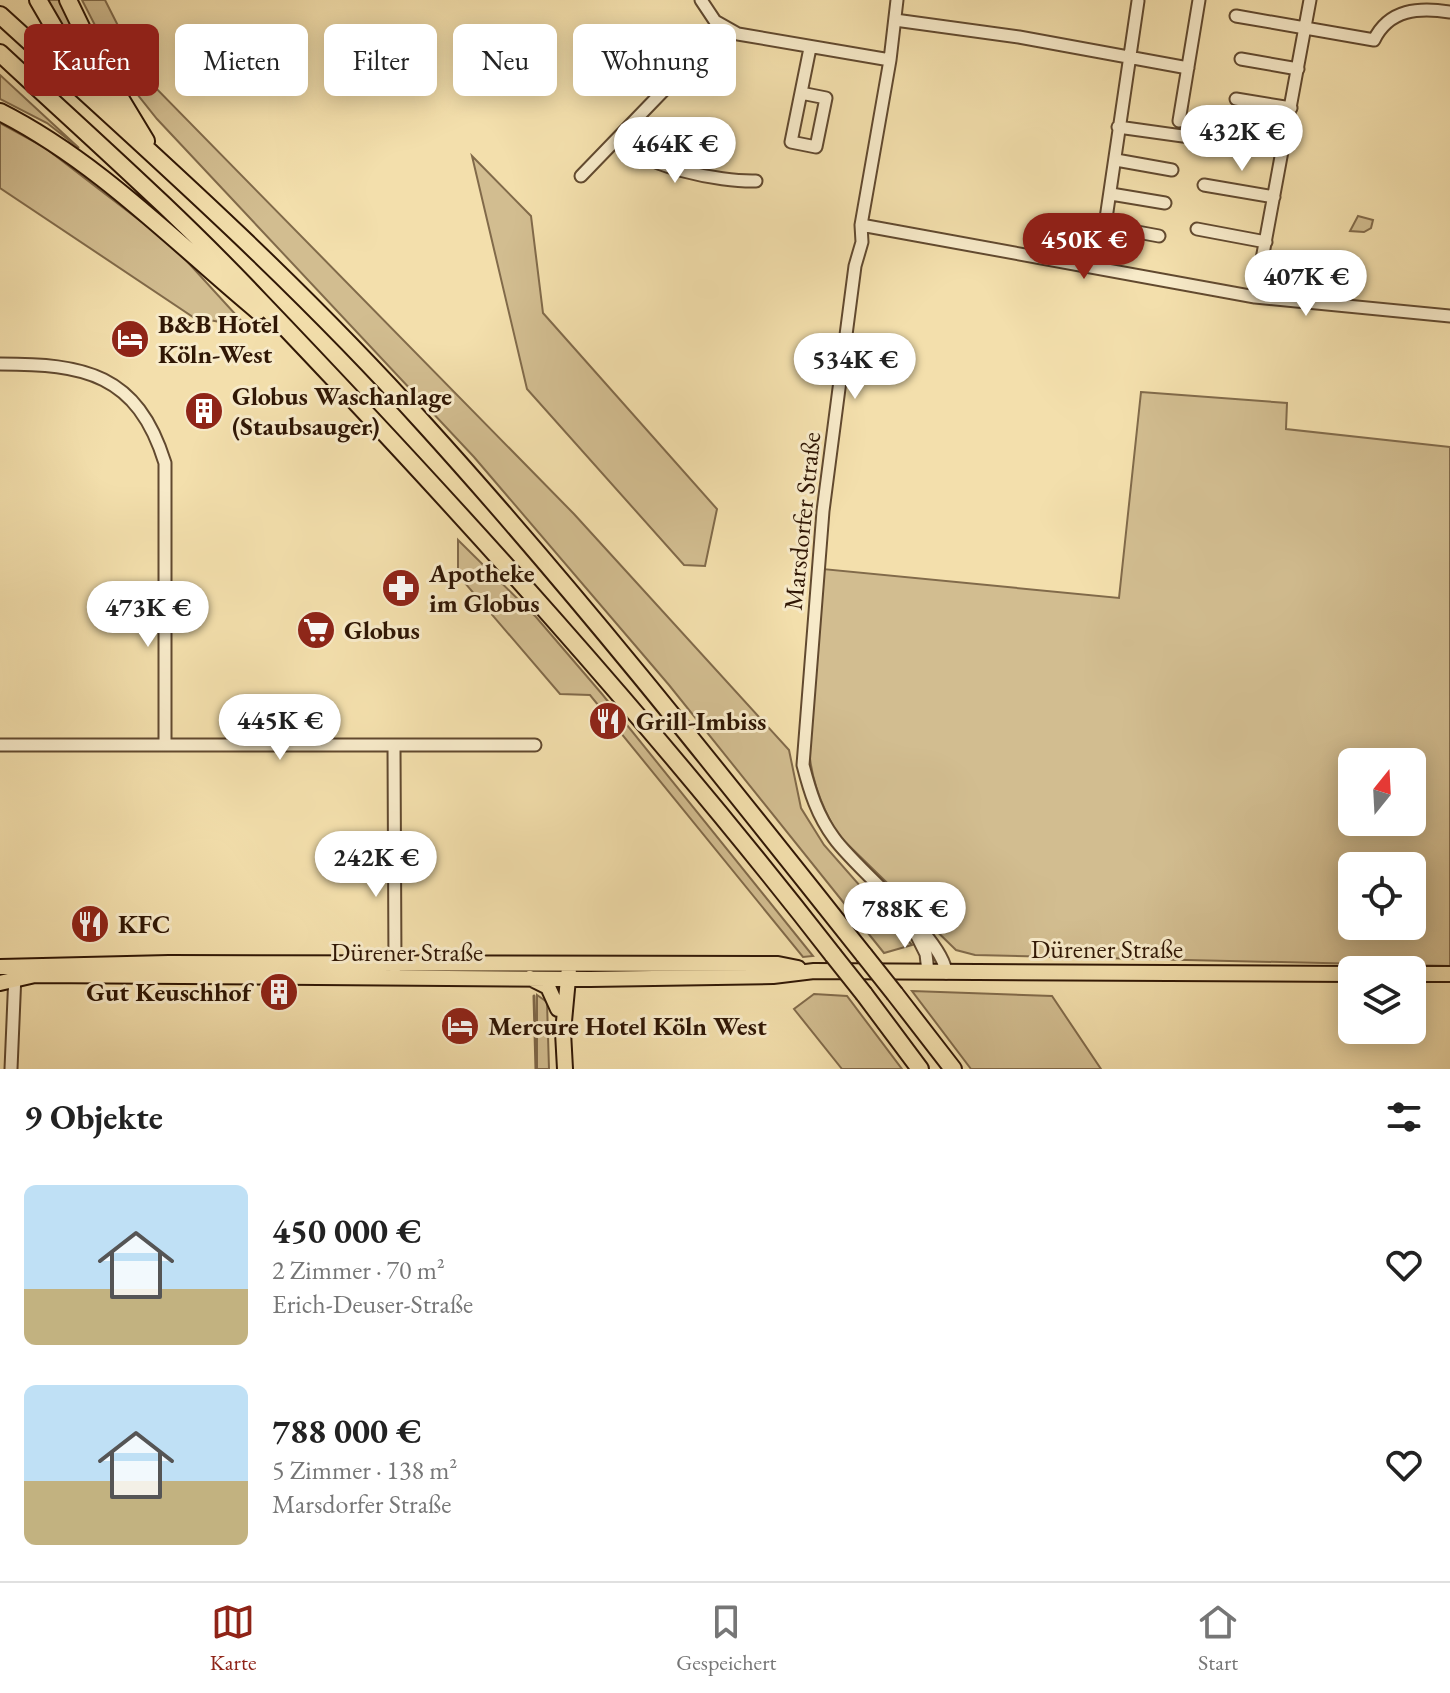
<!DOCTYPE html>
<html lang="de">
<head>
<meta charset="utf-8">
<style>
	:root { --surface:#fff; --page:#f6f6f6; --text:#222; --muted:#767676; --line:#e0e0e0; --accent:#8f2418 }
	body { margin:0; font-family:"EB Garamond",serif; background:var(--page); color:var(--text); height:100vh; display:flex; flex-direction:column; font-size:30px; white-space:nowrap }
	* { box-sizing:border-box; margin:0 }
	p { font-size:26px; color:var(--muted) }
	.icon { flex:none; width:44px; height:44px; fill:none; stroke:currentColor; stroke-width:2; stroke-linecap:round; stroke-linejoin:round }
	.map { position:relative; height:1069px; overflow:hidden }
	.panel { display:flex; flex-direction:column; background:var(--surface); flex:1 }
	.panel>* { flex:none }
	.hud { position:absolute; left:24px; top:24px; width:800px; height:72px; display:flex; gap:16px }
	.needle { width:52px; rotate:18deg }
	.fabs { position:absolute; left:1338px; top:748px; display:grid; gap:16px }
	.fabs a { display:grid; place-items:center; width:88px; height:88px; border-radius:12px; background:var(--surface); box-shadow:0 4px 20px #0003; font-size:40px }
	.price { position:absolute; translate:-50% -68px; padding:0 18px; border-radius:28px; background:#fff; color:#222; font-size:26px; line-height:52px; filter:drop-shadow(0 2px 4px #0008) }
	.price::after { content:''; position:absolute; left:50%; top:48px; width:24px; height:18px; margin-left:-12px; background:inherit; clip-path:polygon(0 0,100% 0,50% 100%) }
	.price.active { background:var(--accent); color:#fff }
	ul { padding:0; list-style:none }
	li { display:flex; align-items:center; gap:24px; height:200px; padding:0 24px }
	li span { display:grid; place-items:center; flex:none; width:224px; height:160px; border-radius:12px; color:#555 }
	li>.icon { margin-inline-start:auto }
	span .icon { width:96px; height:96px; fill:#fffc; stroke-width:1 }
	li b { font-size:34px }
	h2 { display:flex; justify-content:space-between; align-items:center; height:96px; padding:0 24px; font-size:34px }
	.pill { padding:0 28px; border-radius:12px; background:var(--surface); box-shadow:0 4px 20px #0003; font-size:28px; line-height:72px }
	.pill.active { background:var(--accent); color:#fff }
	.menu { display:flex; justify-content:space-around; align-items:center; height:112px; border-top:2px solid var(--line); background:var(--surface); font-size:22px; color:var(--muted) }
	.menu a { display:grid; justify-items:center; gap:4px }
	.menu .active { color:var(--accent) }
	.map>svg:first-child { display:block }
	.green { fill:#d2bd90; stroke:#816a4a; stroke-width:2; fill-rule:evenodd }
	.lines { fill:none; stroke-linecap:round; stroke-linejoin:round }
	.stream { stroke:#7d6647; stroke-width:3 }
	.minor-casing { stroke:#61492f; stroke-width:15 }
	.major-casing { stroke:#301705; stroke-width:18 }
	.highway-casing { stroke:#301705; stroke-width:20 }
	.minor { stroke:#f7eac9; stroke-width:11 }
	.major { stroke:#f3dfac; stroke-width:14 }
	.highway { stroke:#f3dfac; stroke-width:16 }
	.highway-bridge-casing { stroke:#301705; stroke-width:20; stroke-linecap:butt }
	.highway-bridge { stroke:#f3dfac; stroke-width:16 }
	.labels { text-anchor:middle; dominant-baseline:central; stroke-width:6; stroke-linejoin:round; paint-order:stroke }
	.poi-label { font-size:26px; font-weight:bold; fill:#301705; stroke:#f7eac9; text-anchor:start }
	.street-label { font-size:26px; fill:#301705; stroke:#f7eac9 }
</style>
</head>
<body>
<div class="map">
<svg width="1450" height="1069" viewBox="0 0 1450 1069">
	<rect width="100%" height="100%" fill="#f3dfac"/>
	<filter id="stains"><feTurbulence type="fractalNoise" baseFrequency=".0025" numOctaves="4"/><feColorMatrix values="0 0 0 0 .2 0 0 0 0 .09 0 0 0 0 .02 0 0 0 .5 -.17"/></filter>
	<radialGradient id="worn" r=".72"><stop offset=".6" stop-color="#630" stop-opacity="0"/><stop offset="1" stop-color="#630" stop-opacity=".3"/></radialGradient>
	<path class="green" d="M44,0h18l30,70 -17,-17z
		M82,0h23l38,75 431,439 215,236 12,58 23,37 88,100 -28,8 -215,-268 -195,-228 -317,-338 -39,-49z
		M0,75l79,73 -32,-25 -47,-24z
		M0,123l44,24 129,99 74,81 -54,-10 -193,-129z
		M472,156l59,60 12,97 174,196 -12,57 -21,-1 -157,-176z
		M1358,216l15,4 -2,8 -7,4 -14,-1z
		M1141,392l146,11 -1,26 164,18v519l-475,-11 -19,-5 -118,-115c-19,-33 -29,-62 -30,-99l15,-167 296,29zM1352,762h60v60h-60zM1352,866h60v60h-60z
		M458,540l78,77 66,77 211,262 -10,1 -213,-262 -30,-1 -102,-119z
		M912,991l140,5 49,73h-130z
		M814,994l33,2 55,73h-60l-48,-60z
		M537,995l10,7 2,67h-12z"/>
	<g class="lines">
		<path class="stream" d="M534,996l2,73"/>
		<g class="minor-casing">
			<path id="minor" d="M701,0l14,21 23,13 152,26
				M897,0l-7,60 -29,165 1,17 -7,24 -32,245 -20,254c7,27 14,50 31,73 24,34 110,100 112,135
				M1236,16l138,24c15,-31 45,-33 76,-28
				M895,20l124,17 169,31
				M1241,59l57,10
				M801,93l25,5 -10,49 -25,-5 19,-94
				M1236,99l55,9
				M1179,121l20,-121
				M1118,127l165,23
				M619,137c21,30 101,45 137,44
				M1116,160l56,10
				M581,176l143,-148
				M1204,185l70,12
				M1111,194l54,9
				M861,225l394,72 195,19
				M1105,226l54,10
				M1197,229l69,13
				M1099,266l39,-265
				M1255,297l55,-297
				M0,364c84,0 137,9 165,99v282
				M0,745h535
				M394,745l1,223
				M911,924l15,30 2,18
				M11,1069l4,-95"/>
		</g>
		<g class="major-casing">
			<path id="major" d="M0,967l169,-4 609,1 20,4
				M1412,974h38
				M530,978l18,9 10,22
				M0,983l35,-8 555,4 183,-3 41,-5 538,3
				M565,1069l-2,-37 6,-64"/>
		</g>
		<g class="highway-casing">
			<path id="highway" d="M38,0l32,55 52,57
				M68,0l29,60 49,81
				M0,15c145,132 294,264 425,410 154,170 296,350 439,530
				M0,53c87,81 177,160 259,247 201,210 396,426 574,655
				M0,112c97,49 175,130 258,199
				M864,994l56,75
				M895,994l58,75"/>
		</g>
		<use href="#minor" class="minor"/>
		<use href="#major" class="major"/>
		<use href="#highway" class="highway"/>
		<g class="highway-bridge-casing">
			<path id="highway-bridge" d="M833,955l31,39
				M864,955l31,39"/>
		</g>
		<use href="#highway-bridge" class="highway-bridge"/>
	</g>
	<defs>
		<g id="hotel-disc" transform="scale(2)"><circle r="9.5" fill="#8f2418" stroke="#f7eac9"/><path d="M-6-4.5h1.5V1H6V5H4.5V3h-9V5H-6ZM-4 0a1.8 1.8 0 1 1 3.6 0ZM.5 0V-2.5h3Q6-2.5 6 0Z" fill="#fff"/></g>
		<g id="building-disc" transform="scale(2)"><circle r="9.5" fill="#8f2418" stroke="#f7eac9"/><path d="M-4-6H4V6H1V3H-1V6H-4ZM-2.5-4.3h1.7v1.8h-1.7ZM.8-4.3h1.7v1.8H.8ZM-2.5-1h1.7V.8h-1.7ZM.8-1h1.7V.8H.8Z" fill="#fff"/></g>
		<g id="pharmacy-disc" transform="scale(2)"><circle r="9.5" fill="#8f2418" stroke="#f7eac9"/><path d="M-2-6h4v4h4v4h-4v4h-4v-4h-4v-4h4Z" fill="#fff"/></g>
		<g id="supermarket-disc" transform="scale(2)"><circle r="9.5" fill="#8f2418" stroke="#f7eac9"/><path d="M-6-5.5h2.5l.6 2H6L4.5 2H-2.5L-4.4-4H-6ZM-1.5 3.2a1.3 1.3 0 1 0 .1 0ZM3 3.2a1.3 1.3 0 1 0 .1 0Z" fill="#fff"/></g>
		<g id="restaurant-disc" transform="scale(2)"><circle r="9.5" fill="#8f2418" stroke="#f7eac9"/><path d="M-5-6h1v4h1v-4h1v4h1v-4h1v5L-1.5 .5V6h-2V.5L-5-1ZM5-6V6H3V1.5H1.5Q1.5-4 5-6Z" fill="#fff"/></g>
	</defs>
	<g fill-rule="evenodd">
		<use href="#hotel-disc" x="130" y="339"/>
		<use href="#building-disc" x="204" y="411"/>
		<use href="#pharmacy-disc" x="401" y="588"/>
		<use href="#supermarket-disc" x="316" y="630"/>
		<use href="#restaurant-disc" x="608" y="721"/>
		<use href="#restaurant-disc" x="90" y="924"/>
		<use href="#building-disc" x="279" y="992"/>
		<use href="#hotel-disc" x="460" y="1026"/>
	</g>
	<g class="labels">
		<g class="poi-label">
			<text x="158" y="324">B&amp;B Hotel<tspan x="158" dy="30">Köln-West</tspan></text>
			<text x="232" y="396">Globus Waschanlage<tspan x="232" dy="30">(Staubsauger)</tspan></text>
			<text x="429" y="573">Apotheke<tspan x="429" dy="30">im Globus</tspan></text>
			<text x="344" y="630">Globus</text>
			<text x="636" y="721">Grill-Imbiss</text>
			<text x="118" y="924">KFC</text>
			<text x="251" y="992" text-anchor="end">Gut Keuschhof</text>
			<text x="488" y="1026">Mercure Hotel Köln West</text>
		</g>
		<g class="street-label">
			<text transform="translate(802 521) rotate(-84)">Marsdorfer Straße</text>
			<text x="1107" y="949">Dürener Straße</text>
			<text x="407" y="952">Dürener Straße</text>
		</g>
	</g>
	<rect width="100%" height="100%" filter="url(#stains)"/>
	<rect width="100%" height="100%" fill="url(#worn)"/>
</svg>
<div class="fabs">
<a><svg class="needle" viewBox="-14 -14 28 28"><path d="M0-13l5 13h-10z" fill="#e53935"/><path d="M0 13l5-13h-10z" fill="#767676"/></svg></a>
<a><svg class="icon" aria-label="locate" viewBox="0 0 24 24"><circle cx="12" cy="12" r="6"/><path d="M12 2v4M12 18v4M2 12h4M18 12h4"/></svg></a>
<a><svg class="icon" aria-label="layers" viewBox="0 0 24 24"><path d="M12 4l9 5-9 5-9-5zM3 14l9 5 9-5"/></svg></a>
</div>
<b class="price" style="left:1242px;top:173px">432K €</b>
<b class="price" style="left:675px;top:185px">464K €</b>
<b class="price active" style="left:1084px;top:281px">450K €</b>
<b class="price" style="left:1306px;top:318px">407K €</b>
<b class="price" style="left:855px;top:401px">534K €</b>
<b class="price" style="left:148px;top:649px">473K €</b>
<b class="price" style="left:280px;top:762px">445K €</b>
<b class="price" style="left:376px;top:899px">242K €</b>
<b class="price" style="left:905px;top:950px">788K €</b>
<div class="hud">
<a class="pill active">Kaufen</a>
<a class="pill">Mieten</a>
<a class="pill">Filter</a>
<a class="pill">Neu</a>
<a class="pill">Wohnung</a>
</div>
</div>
<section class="panel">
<h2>9 Objekte<svg class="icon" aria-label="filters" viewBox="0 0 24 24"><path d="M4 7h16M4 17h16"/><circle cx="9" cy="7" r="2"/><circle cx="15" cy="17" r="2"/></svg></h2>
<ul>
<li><span style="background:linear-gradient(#bfe0f5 65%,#c2b280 0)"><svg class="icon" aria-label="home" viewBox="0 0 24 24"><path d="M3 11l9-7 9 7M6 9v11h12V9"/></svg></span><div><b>450 000 €</b><p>2 Zimmer · 70 m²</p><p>Erich-Deuser-Straße</p></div><svg class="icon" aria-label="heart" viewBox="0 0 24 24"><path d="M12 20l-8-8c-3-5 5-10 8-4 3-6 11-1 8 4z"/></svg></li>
<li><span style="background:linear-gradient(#bfe0f5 60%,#c2b280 0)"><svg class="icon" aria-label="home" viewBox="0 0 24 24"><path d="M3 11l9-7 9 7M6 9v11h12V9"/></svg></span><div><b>788 000 €</b><p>5 Zimmer · 138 m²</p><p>Marsdorfer Straße</p></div><svg class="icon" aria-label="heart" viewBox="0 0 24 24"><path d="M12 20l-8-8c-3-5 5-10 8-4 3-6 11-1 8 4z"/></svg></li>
</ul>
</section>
<nav class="menu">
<a class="active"><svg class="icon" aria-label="map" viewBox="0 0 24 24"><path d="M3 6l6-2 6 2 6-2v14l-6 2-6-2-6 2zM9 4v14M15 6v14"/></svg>Karte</a>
<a><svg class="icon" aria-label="saved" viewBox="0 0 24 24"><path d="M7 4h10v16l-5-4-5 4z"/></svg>Gespeichert</a>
<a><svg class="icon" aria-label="home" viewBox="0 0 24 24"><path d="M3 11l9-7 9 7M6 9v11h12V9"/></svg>Start</a>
</nav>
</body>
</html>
